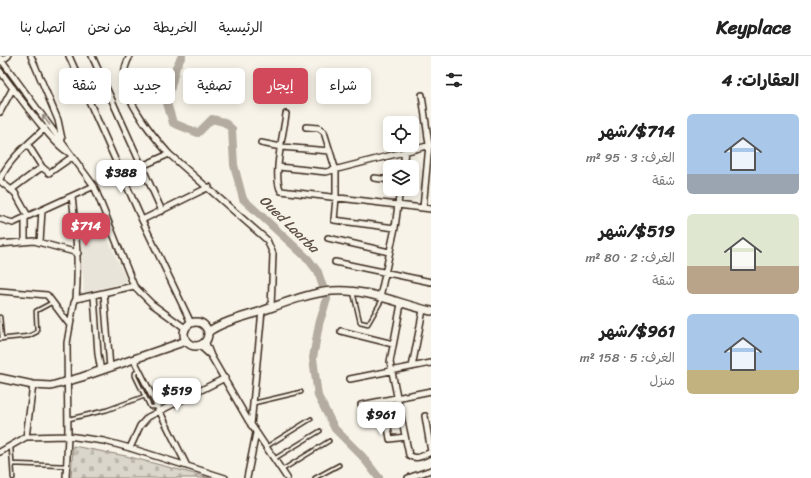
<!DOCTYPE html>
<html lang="ar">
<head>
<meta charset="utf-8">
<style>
	:root { --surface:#fff; --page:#f2f2f2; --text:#222; --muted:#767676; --line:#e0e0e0; --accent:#d1495b }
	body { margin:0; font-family:Sriracha,"Playpen Sans Arabic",sans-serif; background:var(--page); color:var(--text); direction:rtl; height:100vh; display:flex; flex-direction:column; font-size:15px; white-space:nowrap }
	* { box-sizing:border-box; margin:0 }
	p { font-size:13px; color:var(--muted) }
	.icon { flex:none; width:22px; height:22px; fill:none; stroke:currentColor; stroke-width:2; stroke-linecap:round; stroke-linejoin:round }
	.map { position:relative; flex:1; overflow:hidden; direction:ltr }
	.details { display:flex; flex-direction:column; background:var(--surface); width:380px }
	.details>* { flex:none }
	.guide { position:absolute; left:12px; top:12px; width:359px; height:36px; direction:rtl; display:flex; gap:8px }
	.tools { position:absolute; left:383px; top:60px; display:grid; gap:8px }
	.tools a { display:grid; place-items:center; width:36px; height:36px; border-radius:6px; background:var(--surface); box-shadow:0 2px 10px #0003; font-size:20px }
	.price { position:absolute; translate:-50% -34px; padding:0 9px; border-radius:8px; background:#fff; color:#222; font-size:13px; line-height:26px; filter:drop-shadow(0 1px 2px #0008) }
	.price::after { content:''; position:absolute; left:50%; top:24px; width:12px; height:9px; margin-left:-6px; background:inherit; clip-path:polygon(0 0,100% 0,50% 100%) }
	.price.active { background:var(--accent); color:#fff }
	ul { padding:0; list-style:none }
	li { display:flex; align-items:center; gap:12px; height:100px; padding:0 12px }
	li span { display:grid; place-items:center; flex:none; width:112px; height:80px; border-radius:6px; color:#555 }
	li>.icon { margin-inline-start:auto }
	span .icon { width:48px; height:48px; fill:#fffc; stroke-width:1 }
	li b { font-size:17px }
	h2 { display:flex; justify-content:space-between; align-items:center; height:48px; padding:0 12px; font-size:17px }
	.chip { padding:0 14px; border-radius:6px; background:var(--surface); box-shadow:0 2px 10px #0003; font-size:14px; line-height:36px }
	.chip.active { background:var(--accent); color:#fff }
	header { display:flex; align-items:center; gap:24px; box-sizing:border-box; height:56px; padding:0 20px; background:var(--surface); border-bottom:1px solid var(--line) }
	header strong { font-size:19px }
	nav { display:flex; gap:22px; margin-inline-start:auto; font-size:14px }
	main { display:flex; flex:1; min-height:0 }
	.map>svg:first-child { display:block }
	.built { fill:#e9e4d9 }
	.cemetery { fill:url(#cemetery-stones); stroke:#8b8074 }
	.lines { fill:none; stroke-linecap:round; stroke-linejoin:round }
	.river { stroke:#b4aca0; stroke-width:8 }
	.lane-casing { stroke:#3b2a1e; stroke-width:5.5 }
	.street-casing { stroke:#3b2a1e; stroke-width:8 }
	.secondary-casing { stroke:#3b2a1e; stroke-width:10 }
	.lane { stroke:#f7f3e8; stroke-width:2.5 }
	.street { stroke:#f7f3e8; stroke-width:5 }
	.secondary { stroke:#f7f3e8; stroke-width:7 }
	.oneway { stroke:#998e83 }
	.labels { text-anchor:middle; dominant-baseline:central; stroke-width:3.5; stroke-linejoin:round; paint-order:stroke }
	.water-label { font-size:14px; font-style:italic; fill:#5f5145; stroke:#f7f3e8 }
</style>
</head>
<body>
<header>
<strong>Keyplace</strong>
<nav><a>الرئيسية</a><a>الخريطة</a><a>من نحن</a><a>اتصل بنا</a></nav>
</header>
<main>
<section class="details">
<h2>العقارات: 4<svg class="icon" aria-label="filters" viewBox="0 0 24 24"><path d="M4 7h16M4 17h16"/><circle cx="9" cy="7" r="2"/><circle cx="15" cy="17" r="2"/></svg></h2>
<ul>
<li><span style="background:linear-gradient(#a9c7e8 75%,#9aa5b1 0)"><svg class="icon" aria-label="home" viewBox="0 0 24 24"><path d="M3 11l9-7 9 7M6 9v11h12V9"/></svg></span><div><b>$714/شهر</b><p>الغرف: 3 · 95 m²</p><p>شقة</p></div></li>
<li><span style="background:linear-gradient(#dfe7d0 65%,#b9a48a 0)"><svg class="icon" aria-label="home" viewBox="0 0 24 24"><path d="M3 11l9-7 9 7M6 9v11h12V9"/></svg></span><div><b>$519/شهر</b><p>الغرف: 2 · 80 m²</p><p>شقة</p></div></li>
<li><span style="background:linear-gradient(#a9c7e8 70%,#c2b280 0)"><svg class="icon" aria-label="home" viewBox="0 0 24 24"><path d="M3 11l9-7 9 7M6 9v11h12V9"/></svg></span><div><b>$961/شهر</b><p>الغرف: 5 · 158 m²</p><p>منزل</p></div></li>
</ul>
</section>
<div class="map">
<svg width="431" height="422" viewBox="0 0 431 422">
	<defs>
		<pattern id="cemetery-stones" width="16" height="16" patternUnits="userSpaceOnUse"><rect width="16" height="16" fill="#dbd6cb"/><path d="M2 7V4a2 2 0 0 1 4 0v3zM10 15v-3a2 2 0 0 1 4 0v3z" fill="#bdb8ae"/></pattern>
	</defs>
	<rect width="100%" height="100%" fill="#f7f3e8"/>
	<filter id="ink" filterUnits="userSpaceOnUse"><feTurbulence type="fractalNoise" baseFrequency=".025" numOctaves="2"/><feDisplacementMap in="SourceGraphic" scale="8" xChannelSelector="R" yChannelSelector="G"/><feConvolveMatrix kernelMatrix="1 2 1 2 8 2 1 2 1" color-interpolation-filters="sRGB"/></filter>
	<g filter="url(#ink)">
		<path class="built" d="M80,168l22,1 25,57 -43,11z"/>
		<path class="cemetery" d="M73,390l53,10 84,22h-139z"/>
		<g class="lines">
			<path class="river" d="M182,0l-6,11 -9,36 6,20 25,10 14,-14 12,3 8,7 2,36 9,34 65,60 10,13 9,27 -8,25 -6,34 5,38 17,33 27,27 17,22"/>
			<g class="lane-casing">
				<path id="lane" d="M353,236l7,30 8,2 15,-26
					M0,261l2,22
					M0,283l29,-3 8,-4 -1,-21 17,-9
					M139,314l-4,3v3l15,31h7
					M254,347l47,-11
					M69,363l38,-9 38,-14
					M11,391l2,31
					M266,391l45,-28
					M274,403l46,-28
					M13,408l54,2
					M282,414l47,-29
					M315,422l24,-13"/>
			</g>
			<g class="street-casing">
				<path id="street" d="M31,0l27,64 4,19
					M69,0l73,164 49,103
					M92,0l70,155
					M130,0c-4,7 -6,13 -6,21 0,23 30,60 45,77l98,86 6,14 -2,54
					M0,2l94,128 40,100 18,18 33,24
					M0,6l8,-6
					M0,15c13,17 52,73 68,81
					M422,39l7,50 -6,63
					M0,56l13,-24
					M286,58c-2,17 -14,63 -5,77l150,18
					M306,71l13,1 5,4 12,39v27l-2,22 61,8
					M261,87l20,4 49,4
					M42,111l7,6 23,-16
					M279,111l47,5 105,-27
					M403,111l2,-16
					M122,119l47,-21
					M374,122l16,2
					M0,123c10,-21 28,-35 45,-51
					M0,125l15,12 13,23
					M11,134l31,-23 -14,-22
					M72,140c4,35 7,68 4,103
					M25,162v23
					M0,163l13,4 81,-37
					M142,164l67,-33
					M328,182l61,14
					M40,186l2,-32
					M0,188l34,-3 44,12
					M335,206l96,20
					M0,235l47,4 22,29
					M104,237l6,75
					M94,240l4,58 3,17
					M380,241l15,-69 5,-39
					M401,248l-11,58 19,93c7,6 15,0 22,-3
					M341,275l52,13
					M205,285l6,15 37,64 39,58
					M199,289l11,10
					M134,304l53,106
					M412,311l11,-57
					M350,323l81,-16
					M384,346l6,37 15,-2
					M361,349l70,-14
					M425,360l6,36
					M251,369l11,-115
					M26,381l7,-52
					M130,392l10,-22 8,-9 77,-39
					M0,396l26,-15 42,-1 36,5 26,7 95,30
					M66,422l2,-42 -1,-93 7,-40 2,-4 58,-13
					M247,422l9,-45
					M408,422l23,-8"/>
			</g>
			<g class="secondary-casing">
				<path id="secondary" d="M184 278a12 12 0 1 1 24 0a12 12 0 1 1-24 0Z
					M208,276c16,-11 36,-15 54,-21 22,-8 47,-18 70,-20 34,-3 67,13 99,20
					M0,322l33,7 18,1 31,-9 104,-36"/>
			</g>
			<use href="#lane" class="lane"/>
			<use href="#street" class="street"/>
			<use href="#secondary" class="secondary"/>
		</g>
		<defs><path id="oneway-shaft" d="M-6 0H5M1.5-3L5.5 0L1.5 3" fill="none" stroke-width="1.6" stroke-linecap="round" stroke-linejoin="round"/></defs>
		<use class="oneway" href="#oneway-shaft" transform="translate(46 64) rotate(-127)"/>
	</g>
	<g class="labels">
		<g class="water-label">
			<text transform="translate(289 168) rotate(44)">Oued Laarba</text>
		</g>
	</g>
</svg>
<div class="tools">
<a><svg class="icon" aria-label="locate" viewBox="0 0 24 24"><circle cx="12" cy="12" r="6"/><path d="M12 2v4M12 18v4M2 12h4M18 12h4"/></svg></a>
<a><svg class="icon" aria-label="layers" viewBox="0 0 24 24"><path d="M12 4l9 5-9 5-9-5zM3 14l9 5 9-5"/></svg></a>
</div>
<b class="price" style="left:121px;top:138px">$388</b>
<b class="price active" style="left:86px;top:191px">$714</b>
<b class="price" style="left:177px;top:356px">$519</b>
<b class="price" style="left:381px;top:380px">$961</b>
<div class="guide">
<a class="chip">شراء</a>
<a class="chip active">إيجار</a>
<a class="chip">تصفية</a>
<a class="chip">جديد</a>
<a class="chip">شقة</a>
</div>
</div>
</main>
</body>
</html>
